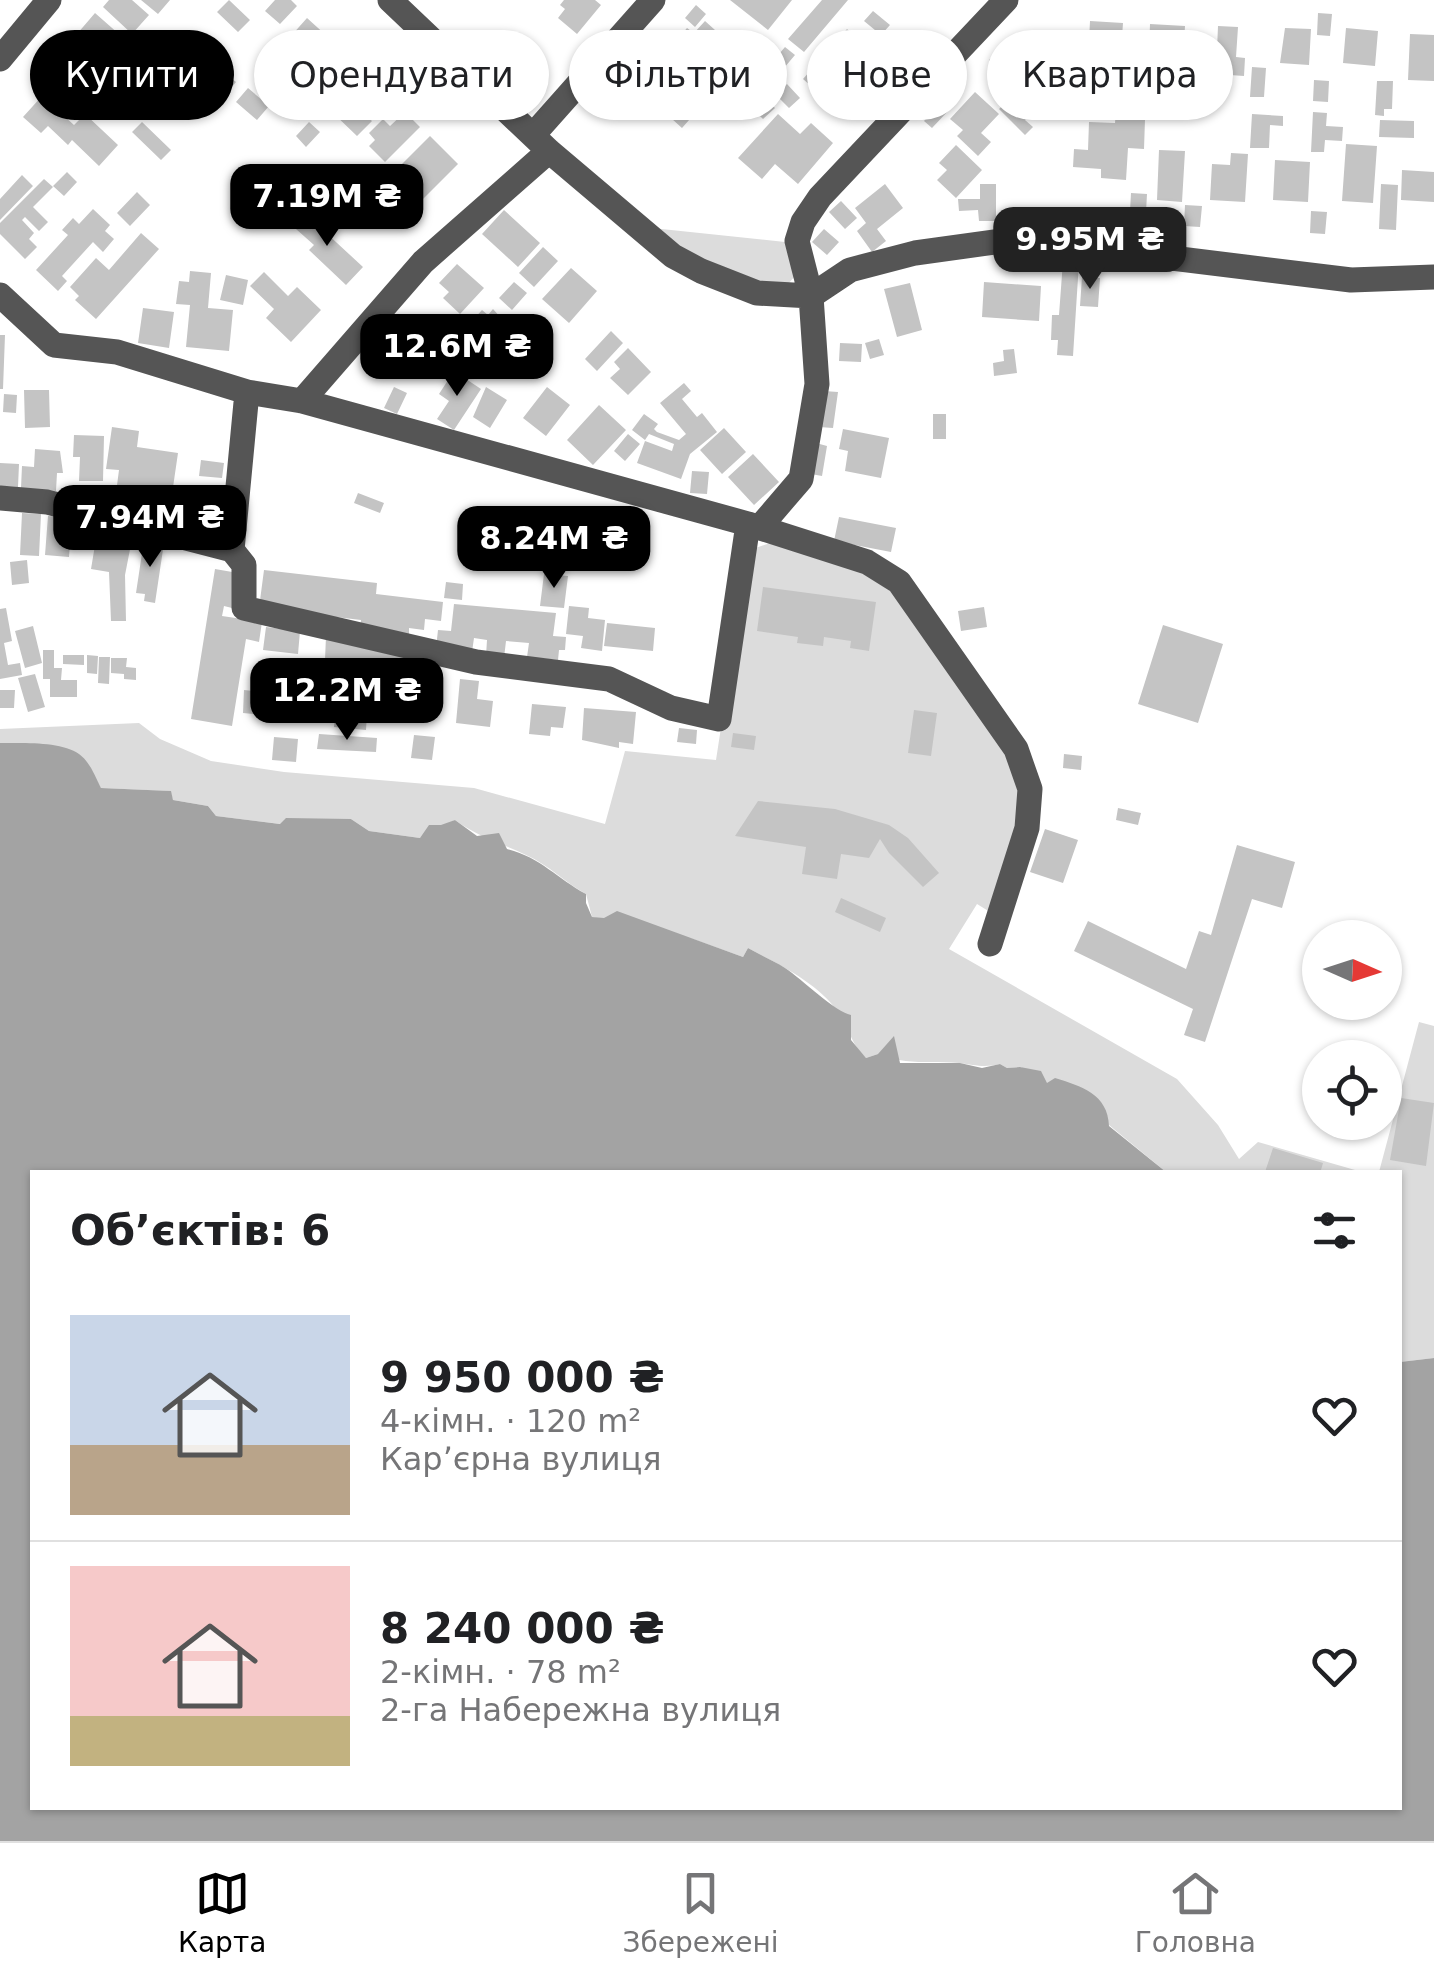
<!DOCTYPE html>
<html lang="uk">
<head>
<meta charset="utf-8">
<style>
	:root { --surface:#fff; --page:#f2f2f2; --text:#202124; --muted:#757577; --line:#e0e0e0; --accent:#000 }
	body { margin:0; font-family:"DejaVu Sans",sans-serif; background:var(--page); color:var(--text); height:100vh; display:flex; flex-direction:column; font-size:38px; white-space:nowrap }
	* { box-sizing:border-box; margin:0 }
	p { font-size:32px; color:var(--muted) }
	.icon { flex:none; width:55px; height:55px; fill:none; stroke:currentColor; stroke-width:2; stroke-linecap:round; stroke-linejoin:round }
	.map { position:relative; flex:1; overflow:hidden }
	.sheet { position:absolute; left:30px; top:1170px; width:1372px; height:640px; display:flex; flex-direction:column; background:var(--surface); border-radius:0px; box-shadow:0 2px 8px #0004 }
	.sheet>* { flex:none }
	.hud { position:absolute; left:30px; top:30px; width:1375px; height:90px; display:flex; gap:20px }
	.needle { width:65px; rotate:93deg }
	.fabs { position:absolute; left:1302px; top:920px; display:grid; gap:20px }
	.fabs a { display:grid; place-items:center; width:100px; height:100px; border-radius:50%; background:var(--surface); box-shadow:0 2px 8px #0004; font-size:50px }
	.price { position:absolute; translate:-50% -85px; padding:0 22px; border-radius:20px; background:var(--accent); color:#fff; font-size:32px; line-height:65px; filter:drop-shadow(0 2px 5px #0008) }
	.price::after { content:''; position:absolute; left:50%; top:60px; width:30px; height:22px; margin-left:-15px; background:inherit; clip-path:polygon(0 0,100% 0,50% 100%) }
	.price.on { background:#222; color:#fff }
	ul { padding:0; list-style:none }
	li { display:flex; align-items:center; gap:30px; height:250px; padding:0 40px }
	li+li { border-top:2px solid var(--line) }
	li span { display:grid; place-items:center; flex:none; width:280px; height:200px; border-radius:0px; color:#555 }
	li>.icon { margin-inline-start:auto }
	span .icon { width:120px; height:120px; fill:#fffc; stroke-width:1 }
	li b { font-size:42px }
	h2 { display:flex; justify-content:space-between; align-items:center; height:120px; padding:0 40px; font-size:42px }
	.pill { padding:0 35px; border-radius:45px; background:var(--surface); box-shadow:0 2px 8px #0004; font-size:35px; line-height:90px }
	.pill.on { background:var(--accent); color:#fff }
	.tab-bar { display:flex; justify-content:space-around; align-items:center; height:140px; border-top:2px solid var(--line); background:var(--surface); font-size:28px; color:var(--muted) }
	.tab-bar a { display:grid; justify-items:center; gap:5px }
	.tab-bar .on { color:var(--accent) }
	.map>svg:first-child { display:block }
	.green { fill:#dcdcdc }
	.water { fill:#a3a3a3 }
	.building { fill:#c4c4c4 }
	.lines { fill:none; stroke-linecap:round; stroke-linejoin:round }
	.minor { stroke:#555; stroke-width:25 }
</style>
</head>
<body>
<div class="map">
<svg width="1434" height="1841" viewBox="0 0 1434 1841">
	<rect width="100%" height="100%" fill="#fff"/>
	<path class="green" d="M652,228l133,14 9,6 1,28 -7,8 -31,1 -54,-22z
		M770,543c53,15 91,20 132,58l106,154 10,37v34l-28,86 -13,-8 -28,45 228,130 41,46 21,34 19,-17 104,30h-196l-57,-47 -88,-58 -14,1 -7,-4c-16,4 -25,1 -41,-1 -30,-3 -51,3 -81,-9l-12,4c-15,-13 -17,-31 -28,-46 -21,-30 -59,-47 -90,-64l-5,9 -50,-18 -101,-22 -6,-23c-22,-12 -37,-29 -60,-39 -25,-12 -48,-18 -71,-35l-35,18 -51,-7 -18,-12 -70,5 -65,-8 -8,-10 -35,-6 -3,-9 -69,-3c-19,-38 -62,-45 -101,-45v-14l139,-6 21,16 51,22 73,11 190,16 131,36 20,-73 91,9 30,-195 7,-16z
		M1419,1022l15,4v332l-34,4v-190h-21z"/>
	<path class="water" d="M0,743c21,0 62,-2 79,11 11,8 16,22 22,34l70,3 2,9 35,6 8,10 64,8 6,-6 65,1 18,12 51,7 9,-13h12l14,-5 22,16 22,-3 8,16c33,8 51,30 79,45v9l6,14 12,1 13,-7 126,46 5,-9c12,7 25,12 37,20 17,11 50,44 66,47v25l15,18 12,-4 16,-18 6,27h60l22,5 18,-4 7,4 13,-1 21,4 6,12 8,-5c26,8 53,16 54,48l57,46h-1134v636h1368v-446l34,-4v483h-1434z"/>
	<path class="building" d="M109,0h23l17,15 -17,19 -29,-27z
		M141,0h29l-12,14z
		M229,0l21,20 -12,12 -21,-20z
		M275,0h16l6,6 -17,18 -15,-13z
		M564,0h31l6,5 -24,29 -19,-16 7,-9 -5,-4z
		M730,0h62l-24,30z
		M822,0h26l-44,52 -16,-13z
		M696,5l10,9 -11,13 -10,-9z
		M873,11l17,14 -9,10 -17,-14z
		M95,13l33,29 -19,21 -6,-5 -6,8 -22,-19 8,-8 -6,-5z
		M1318,13l14,1 -2,22 -13,-1z
		M307,18l21,19 -24,26 -21,-18z
		M705,21l10,9 -4,5 7,6 -5,7 21,17 -35,41 -45,-39 33,-39 7,5z
		M1090,21l33,2 -3,42h-12l-1,18 -20,-1z
		M1150,24l35,2 -2,30 -34,-2z
		M1218,26l20,1 -2,30 9,1 -1,18 -28,-2z
		M1285,28l26,1 -2,36 -29,-2z
		M1346,28l32,3 -3,35 -32,-3z
		M847,29l19,17 -7,9 13,11 7,-8 16,15 -36,40 -28,-25 -8,9 -20,-18z
		M730,32l16,15 -11,12 -16,-14z
		M1034,32l24,22 -16,18 9,9 -9,10 -21,-20 5,-6 -12,-11z
		M1410,34l24,1v46l-26,-1z
		M334,43l25,24 -43,45 -17,-17 15,-16 -8,-7z
		M132,47l17,17 -14,14 -18,-17z
		M785,47l10,8 -11,13 -10,-8z
		M65,49l32,31 13,-14 24,23 -13,13 -20,-20 -24,24 -14,-14 -7,7 -12,-12 7,-8 -8,-8z
		M1000,49l19,18 -11,11 -19,-18z
		M215,65l21,17 -21,25 -21,-18z
		M282,66l24,17 -20,22 -21,-20z
		M1252,67l14,1 -2,29h-14z
		M1066,72l17,1 -1,25 -17,-1z
		M1117,72l14,1 -1,24 -14,-1z
		M1314,80l15,1 -1,21 -15,-1z
		M1377,81h16l-1,28h-8v7l-9,-1z
		M787,84l13,14 -11,10 -13,-13z
		M248,88l21,18 -12,14 -21,-18z
		M353,89l11,11 -7,7 15,14 -15,15 -25,-24z
		M662,89l8,7 5,-4 22,19 -15,17 -30,-27z
		M975,92l24,22 -18,19 10,9 -13,14 -21,-20 6,-6 -13,-11z
		M42,96l32,29 11,-11 33,31 -19,21 -27,-26 -4,5 -20,-19 -7,7 -18,-16z
		M765,98l10,10 -12,11 -10,-10z
		M1010,98l18,18 -3,4 8,7 -8,8 -26,-26z
		M940,102l9,8 -17,18 -8,-7z
		M1075,105l16,1v14l-17,-1z
		M1116,110l15,1 -1,7 15,1 -1,30 -16,-1 -2,32 -25,-2v-9l-28,-2 1,-18 14,1 1,-28 26,1z
		M405,112l15,15 -35,35 -16,-16 6,-6 -6,-7 14,-14 7,7z
		M1313,112l14,1 -1,13 17,1 -1,14 -17,-1 -1,12h-13z
		M778,114l22,20 11,-11 22,20 -35,41 -23,-20 -13,15 -24,-21z
		M1252,114l31,2v10l-13,-1 -1,23h-19z
		M1380,120l34,1v17l-35,-1z
		M142,122l29,28 -10,10 -29,-28z
		M309,122l11,10 -14,15 -10,-11z
		M430,136l28,28 -55,55 -25,-25 21,-21 -3,-3z
		M1346,144l31,2 -4,57 -31,-2z
		M956,145l26,25 -26,28 -19,-18 10,-10 -8,-7z
		M1159,150l26,1 -3,51 -25,-2z
		M1231,153l17,1 -3,48 -35,-2 2,-36 18,1z
		M1275,160l35,2 -2,40 -35,-2z
		M378,165l11,10 -11,11 -10,-10z
		M1402,170l32,2v30l-33,-2z
		M67,172l10,10 -13,14 -11,-10z
		M22,175l11,11 -33,34v-21z
		M44,179l9,8 -20,20 15,15 -9,9 -14,-14 -3,3 12,13 -5,6 8,8 -12,12 -25,-25v-11z
		M885,184l18,24 -26,21 9,12 -14,11 -15,-21 9,-8 -11,-15z
		M980,184h16v37h-17l-1,-11 -19,1 -1,-12h22z
		M1381,184l17,1 -2,45 -17,-1z
		M137,192l13,13 -20,21 -13,-13z
		M1131,193l16,1 -1,18 -16,-1z
		M841,201l16,17 -12,11 -16,-17z
		M1185,205l17,1 -2,21 -16,-1z
		M297,206l66,61 -17,18 -37,-35 5,-5 -18,-16 5,-6 -11,-10z
		M93,209l17,16 -5,6 9,8 -11,13 -10,-10 -31,34 5,5 -9,10 -22,-21 32,-35 -6,-5 11,-12 6,6z
		M504,210l36,33 -22,24 -36,-33z
		M1311,211l16,1 -2,22 -15,-1z
		M824,229l15,13 -12,13 -15,-13z
		M141,233l18,16 -63,70 -21,-19 4,-4 -9,-9 26,-29 13,12z
		M543,247l15,14 -24,26 -15,-14z
		M1063,261l16,1 -6,94 -16,-1 1,-15h-7l1,-25h7z
		M457,264l27,24 -24,26 -17,-16 6,-6 -10,-9z
		M571,268l26,23 -28,32 -27,-24z
		M190,271l21,2 -3,35 25,2 -4,41 -43,-4 4,-42 -14,-1 3,-23 10,1z
		M264,272l24,24 9,-9 24,23 -30,32 -25,-24 8,-9 -24,-23z
		M226,275l22,5 -5,25 -23,-5z
		M1082,277l18,1 -2,29 -18,-1z
		M514,282l13,11 -15,17 -13,-12z
		M984,282l57,4 -2,35 -57,-4z
		M910,283l12,47 -25,7 -13,-48z
		M143,308l31,4 -5,36 -31,-5z
		M493,309l17,19 -8,9 -6,-6 -12,12 -12,-10 5,-6 -6,-5 11,-12 6,5z
		M406,321l23,21 -19,23 -23,-21z
		M611,331l12,12 -26,28 -12,-12z
		M0,335h5l-2,54h-3z
		M879,339l5,16 -14,4 -5,-16z
		M840,343l22,1 -1,18 -22,-1z
		M628,348l23,24 -23,23 -18,-17 10,-9 -6,-7z
		M1014,349l3,24 -23,3 -1,-13 11,-2 -1,-11z
		M454,371l27,18 -27,41 -17,-11 12,-18 -10,-7z
		M684,383l7,8 -9,8 15,18 5,-4 15,19 -27,22 -9,25 -44,-16 8,-22 27,10 2,-7 -25,-10 -4,6 -13,-10 12,-16 14,10 -4,5 3,3 22,8 7,-6 -26,-31z
		M394,387l13,6 -10,21 -13,-6z
		M486,387l21,13 -17,28 -17,-11z
		M547,387l23,18 -24,31 -23,-18z
		M24,390h25l1,37 -25,1z
		M824,391l14,1 -5,36 -14,-1z
		M4,394l13,1 -1,18 -13,-1z
		M599,405l27,25 -33,35 -26,-25z
		M933,414h13v25h-13z
		M112,427l27,4 -2,16 41,6 -6,41 -28,-4 -2,7 -26,-4 3,-23 -13,-1z
		M724,428l22,24 -24,22 -22,-24z
		M843,429l46,9 -8,40 -36,-7 3,-20 -9,-2z
		M628,434l12,10 -15,17 -11,-10z
		M74,435l30,1 -1,45h-24l1,-24h-7z
		M816,443l11,3 -5,30 -11,-2z
		M35,449l25,2 3,22h-6l-1,18 -35,-3 1,-22 12,1z
		M753,454l26,28 -25,23 -26,-28z
		M201,460l23,3 -2,15 -23,-2z
		M0,463l19,1 -1,23 -18,-1z
		M692,471l17,1 -2,22 -17,-1z
		M358,493l26,10 -4,10 -26,-10z
		M22,513l19,1 -2,42 -19,-1z
		M48,516l24,2 -3,39 -24,-2z
		M839,517l57,11 -5,24 -57,-11z
		M108,525l26,4 -9,46 1,46h-15l-2,-49 -18,-3 5,-30 9,2z
		M144,540l20,3 -9,60 -11,-2 1,-7 -9,-1z
		M27,560l2,23 -17,2 -2,-23z
		M215,569l23,4 -6,35 -8,-2 -2,10 40,6 -3,20 -13,-3 -14,87 -41,-7z
		M264,570l113,13 -1,11 67,8 -2,19 -16,-2 -1,11 -15,-2v10l-49,-5 1,-13 -102,-12z
		M544,574l24,2 -4,32 -24,-2z
		M446,582l17,2 -1,16 -18,-2z
		M763,587l113,15 -7,49 -19,-3 1,-7 -27,-4 -1,9 -26,-3 1,-6 -41,-6z
		M454,604l102,9 -3,23 13,1 -1,13h-6l-1,10 -31,-3 2,-14 -23,-2 -2,17 -18,-2 1,-16 -13,-2 -2,14 -36,-4 2,-18 13,1z
		M569,606l20,2 -1,10 17,2 -3,31 -21,-3 2,-12 -17,-2z
		M984,607l3,20 -26,4 -3,-20z
		M6,608l6,33 -8,2 4,22 12,-2 2,12 -22,4v-70z
		M607,623l48,5 -2,23 -49,-5z
		M1163,625l60,19 -25,79 -60,-19z
		M33,626l9,37 -17,5 -10,-37z
		M266,627l34,4 -2,23 -35,-4z
		M326,636l81,12 -4,67 -36,-2 -1,17 -32,-3 3,-31 -11,-1 2,-25 44,3 1,-8 -48,-5z
		M43,650h11v18h8l-1,12h16v17h-27v-18h-7z
		M63,655h21v10l-21,-1z
		M87,655l11,1 -1,18 -10,-1z
		M99,657h11l-1,27 -11,-1z
		M111,658h16l-1,9 10,1v12l-12,-1v-5l-13,-1z
		M409,661l27,2 -3,54 -27,-2z
		M35,674l10,33 -17,5 -10,-34z
		M460,679l19,2 -2,18 16,2 -3,26 -34,-4z
		M0,690h15l-1,18h-14z
		M244,690l29,3 -1,23 -29,-3z
		M290,694l35,4 -3,23 -35,-4z
		M532,704l34,3 -3,21 -12,-1 -1,9 -21,-2z
		M584,708l52,4 -3,32 -14,-2v6l-37,-8z
		M914,710l23,3 -6,43 -23,-3z
		M679,728l18,2 -1,14 -19,-2z
		M733,733l23,3 -2,14 -23,-3z
		M319,734l58,4 -1,14 -59,-3z
		M414,735l21,2 -3,23 -21,-2z
		M274,737l24,2 -2,23 -24,-2z
		M1064,754l18,2 -1,14 -18,-2z
		M758,801l77,8 54,16 19,13 31,35 -16,14 -34,-34 -9,-14 -11,19 -28,-4 -4,25 -35,-5 4,-27 -71,-11z
		M1118,808l23,5 -3,12 -22,-5z
		M1045,829l33,11 -15,43 -33,-11z
		M1237,845l58,17 -13,46 -30,-9 -47,143 -21,-7 9,-26 -119,-58 14,-30 98,48 13,-38 12,4z
		M841,898l45,20 -6,14 -45,-20z
		M1401,1098l33,5 -8,63 -36,-6z
		M1273,1148l50,15 -2,7 7,2h-63z"/>
	<g class="lines">
		<path class="minor" d="M390,0l159,151 124,105 28,15 56,22 54,3
			M0,59l49,-59
			M533,135l120,-135
			M0,295l54,50 63,7 130,40 55,9 446,123 119,38 32,20 117,167 14,40 -3,39 -37,116
			M811,296l39,-26 65,-17 87,-12 121,11 228,28 83,-3
			M302,401l121,-139 126,-111
			M0,498l47,4 185,48 12,15v43l232,54 133,17 62,29 48,11 29,-195
			M759,528l42,-49 16,-95 -6,-88 -14,-55 6,-19 17,-25 186,-197
			M232,550l15,-158"/>
	</g>
</svg>
<div class="fabs">
<a><svg class="needle" viewBox="-14 -14 28 28"><path d="M0-13l5 13h-10z" fill="#e53935"/><path d="M0 13l5-13h-10z" fill="#757577"/></svg></a>
<a><svg class="icon" aria-label="locate" viewBox="0 0 24 24"><circle cx="12" cy="12" r="6"/><path d="M12 2v4M12 18v4M2 12h4M18 12h4"/></svg></a>
</div>
<b class="price" style="left:327px;top:249px">7.19M ₴</b>
<b class="price on" style="left:1090px;top:292px">9.95M ₴</b>
<b class="price" style="left:457px;top:399px">12.6M ₴</b>
<b class="price" style="left:150px;top:570px">7.94M ₴</b>
<b class="price" style="left:554px;top:591px">8.24M ₴</b>
<b class="price" style="left:347px;top:743px">12.2M ₴</b>
<div class="hud">
<a class="pill on">Купити</a>
<a class="pill">Орендувати</a>
<a class="pill">Фільтри</a>
<a class="pill">Нове</a>
<a class="pill">Квартира</a>
</div>
<section class="sheet">
<h2>Об’єктів: 6<svg class="icon" aria-label="filters" viewBox="0 0 24 24"><path d="M4 7h16M4 17h16"/><circle cx="9" cy="7" r="2"/><circle cx="15" cy="17" r="2"/></svg></h2>
<ul>
<li><span style="background:linear-gradient(#c9d6e8 65%,#b9a48a 0)"><svg class="icon" aria-label="home" viewBox="0 0 24 24"><path d="M3 11l9-7 9 7M6 9v11h12V9"/></svg></span><div><b>9 950 000 ₴</b><p>4-кімн. · 120 m²</p><p>Карʼєрна вулиця</p></div><svg class="icon" aria-label="heart" viewBox="0 0 24 24"><path d="M12 20l-8-8c-3-5 5-10 8-4 3-6 11-1 8 4z"/></svg></li>
<li><span style="background:linear-gradient(#f6c9c9 75%,#c2b280 0)"><svg class="icon" aria-label="home" viewBox="0 0 24 24"><path d="M3 11l9-7 9 7M6 9v11h12V9"/></svg></span><div><b>8 240 000 ₴</b><p>2-кімн. · 78 m²</p><p>2-га Набережна вулиця</p></div><svg class="icon" aria-label="heart" viewBox="0 0 24 24"><path d="M12 20l-8-8c-3-5 5-10 8-4 3-6 11-1 8 4z"/></svg></li>
</ul>
</section>
</div>
<nav class="tab-bar">
<a class="on"><svg class="icon" aria-label="map" viewBox="0 0 24 24"><path d="M3 6l6-2 6 2 6-2v14l-6 2-6-2-6 2zM9 4v14M15 6v14"/></svg>Карта</a>
<a><svg class="icon" aria-label="saved" viewBox="0 0 24 24"><path d="M7 4h10v16l-5-4-5 4z"/></svg>Збережені</a>
<a><svg class="icon" aria-label="home" viewBox="0 0 24 24"><path d="M3 11l9-7 9 7M6 9v11h12V9"/></svg>Головна</a>
</nav>
</body>
</html>
